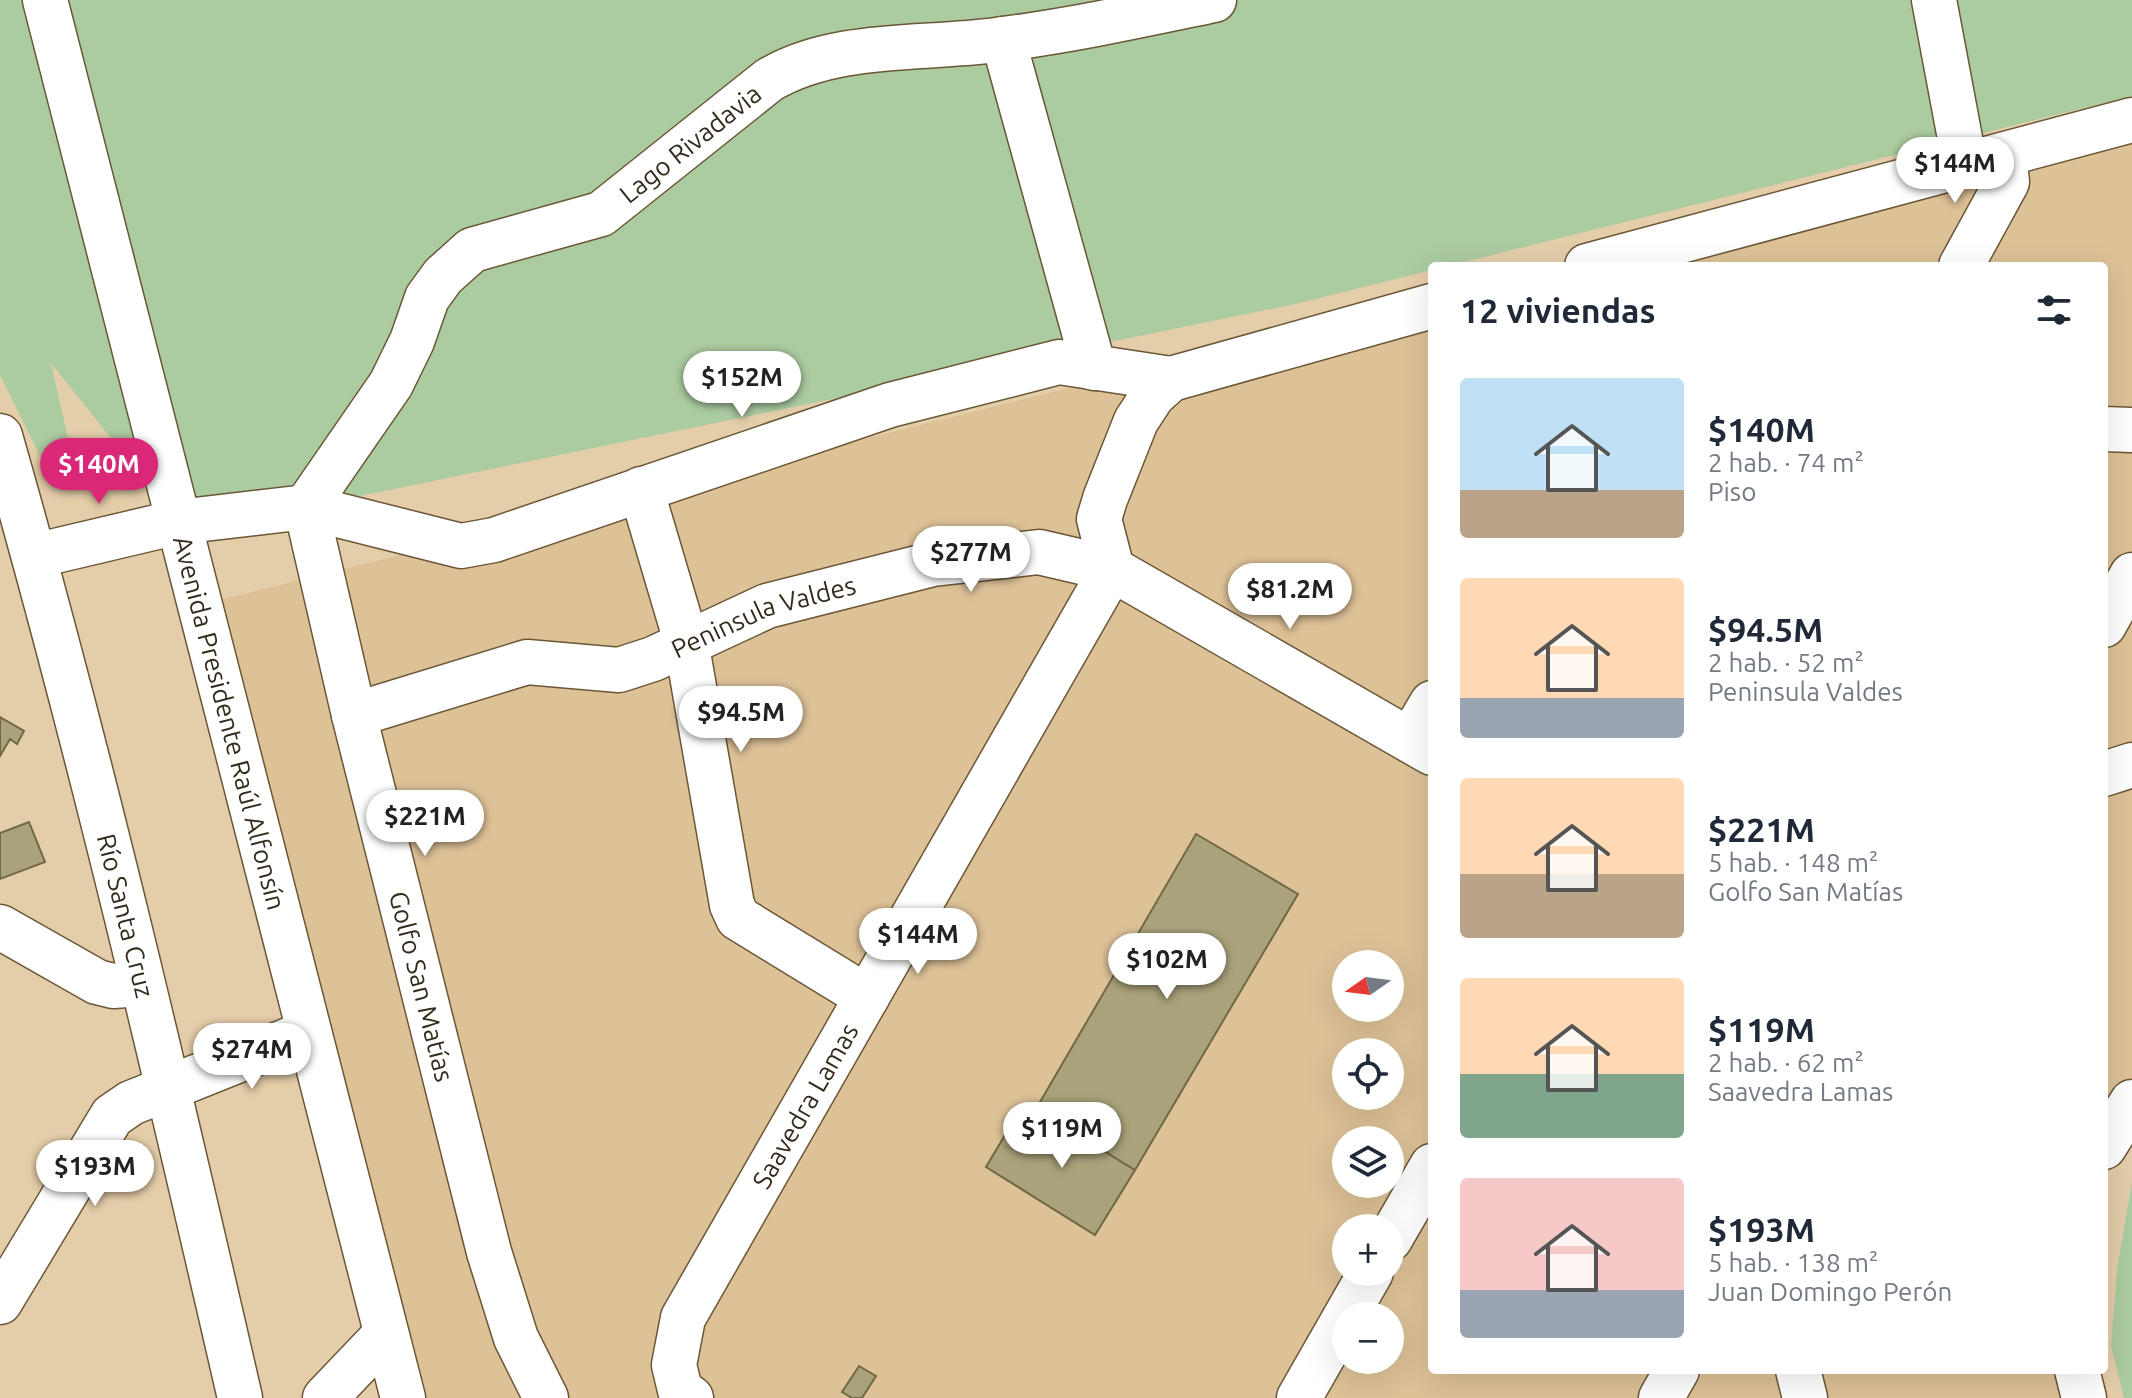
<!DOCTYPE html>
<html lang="es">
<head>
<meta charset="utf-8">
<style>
	:root { --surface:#fff; --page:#f2f2f3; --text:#1f2937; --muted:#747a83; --accent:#db2777 }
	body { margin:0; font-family:Ubuntu,sans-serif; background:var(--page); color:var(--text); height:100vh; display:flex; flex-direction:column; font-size:30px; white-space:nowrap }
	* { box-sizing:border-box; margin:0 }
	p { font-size:26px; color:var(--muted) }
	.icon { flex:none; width:44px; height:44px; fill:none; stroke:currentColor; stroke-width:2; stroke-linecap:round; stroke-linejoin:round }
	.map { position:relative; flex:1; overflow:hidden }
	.side { position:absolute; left:1428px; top:262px; width:680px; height:1112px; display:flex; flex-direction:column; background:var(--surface); border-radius:8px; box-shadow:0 8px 32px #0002 }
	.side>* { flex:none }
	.needle { width:52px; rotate:256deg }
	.buttons { position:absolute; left:1332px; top:950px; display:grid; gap:16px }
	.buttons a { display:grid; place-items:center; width:72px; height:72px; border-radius:50%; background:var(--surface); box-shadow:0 8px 32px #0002; font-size:40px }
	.price { position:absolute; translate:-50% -68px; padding:0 18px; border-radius:28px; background:#fff; color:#222; font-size:26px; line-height:52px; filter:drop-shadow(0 2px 4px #0008) }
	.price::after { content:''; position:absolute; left:50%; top:48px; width:24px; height:18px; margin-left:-12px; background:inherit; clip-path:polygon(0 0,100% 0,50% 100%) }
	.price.active { background:var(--accent); color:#fff }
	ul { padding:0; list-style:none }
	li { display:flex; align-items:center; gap:24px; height:200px; padding:0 32px }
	li span { display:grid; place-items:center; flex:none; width:224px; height:160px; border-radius:8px; color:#555 }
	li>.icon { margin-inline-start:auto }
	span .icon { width:96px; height:96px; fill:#fffc; stroke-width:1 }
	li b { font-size:34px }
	h2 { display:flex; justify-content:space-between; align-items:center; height:96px; padding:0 32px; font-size:34px }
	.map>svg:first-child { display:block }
	.built { fill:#ddc197; fill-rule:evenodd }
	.green { fill:#abcba1 }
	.building { fill:#aaa27b; stroke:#706944; stroke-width:2 }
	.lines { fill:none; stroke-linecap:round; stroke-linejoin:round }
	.minor-casing { stroke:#6b5737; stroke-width:47 }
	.highway-casing { stroke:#6b5737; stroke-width:47 }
	.minor { stroke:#fff; stroke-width:44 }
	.highway { stroke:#fff; stroke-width:44 }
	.labels { text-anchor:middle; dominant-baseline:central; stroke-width:8; stroke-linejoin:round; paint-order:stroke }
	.street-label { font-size:26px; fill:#342b1d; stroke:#f1dab6 }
</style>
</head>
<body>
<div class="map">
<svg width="2132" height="1398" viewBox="0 0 2132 1398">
	<rect width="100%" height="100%" fill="#e4cda9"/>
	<path class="built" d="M2132,134v968l-28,45v-881h-548l448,-111z
		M1432,297v1073h645l7,28h-1681l-203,-793zM1346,964h44v44h-44zM1346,1052h44v44h-44zM1346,1140h44v44h-44zM1346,1228h44v44h-44zM1346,1316h44v44h-44z"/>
	<path class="green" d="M0,0h2132v96l-684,170h-16v4l-137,34 -989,203 -128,15 -127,-159 22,98v15l-29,-12 -44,-89z
		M2132,1182v216h-8l-13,-52 6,-77z"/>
	<path class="building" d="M0,717l24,14 -7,13 -7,-5 -10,17z
		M29,822l16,40 -45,17v-46z
		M1196,834l102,60 -163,276 -99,-61z
		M1036,1109l99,61 -40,65 -109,-68 25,-42 10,7z
		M859,1366l17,10 -14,22h-10l-10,-6z"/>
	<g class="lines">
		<g class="minor-casing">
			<g id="minor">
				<path d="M1934,0l31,165"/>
				<path d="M1003,39l91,329"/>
				<path d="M1587,266l545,-146"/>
				<path d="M1961,266l46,-84 -3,-27"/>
				<path id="s1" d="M1171,379l-112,-17 -169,43 -396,135 -33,6 -155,-39 85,-123 21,-43 15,-43 16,-22 29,-26 129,-36 168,-134c66,-39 152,-30 227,-40 73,-9 146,-25 218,-40"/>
				<path d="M2104,429l28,1"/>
				<path id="s2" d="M0,436c91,318 166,640 240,962"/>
				<path d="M641,489l45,152 46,264 6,13 129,79"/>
				<path id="s3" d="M34,556l144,-34 128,-15 48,208 135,537 27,86 30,60"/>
				<path d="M2104,625l28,-50"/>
				<path id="s4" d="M354,715l173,-53 92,8 34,-11 114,-53 166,-42 106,-12 73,17 -13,-50 6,-20 31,-78 17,-26 18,-16 261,-73"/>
				<path d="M1410,740l22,-37"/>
				<path d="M2104,774l28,-9"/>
				<path d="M0,927l97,55 16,4 29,-2"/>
				<path d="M2104,1147l28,-45"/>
				<path d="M1390,1239l42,-73"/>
				<path d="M0,1302l112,-186 19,-13 178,-71"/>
				<path d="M1798,1370l7,28"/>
				<path d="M2077,1370l7,28"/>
				<path d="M325,1398l61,-64"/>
				<path id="s5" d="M691,1398l-11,-8 -6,-25 9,-47 429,-749 320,184"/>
				<path d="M1299,1398l72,-126"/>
				<path d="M1661,1398l16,-28"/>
			</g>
		</g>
		<g class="highway-casing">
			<g id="highway">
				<path id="s6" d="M45,0l358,1398"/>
			</g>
		</g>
		<use href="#minor" class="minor"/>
		<use href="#highway" class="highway"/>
	</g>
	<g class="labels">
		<g class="street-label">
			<text stroke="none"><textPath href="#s1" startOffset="1456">Lago Rivadavia</textPath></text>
			<text stroke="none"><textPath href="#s4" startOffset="428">Peninsula Valdes</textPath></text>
			<text stroke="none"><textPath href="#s6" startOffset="746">Avenida Presidente Raúl Alfonsín</textPath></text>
			<text stroke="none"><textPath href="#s2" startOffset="496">Río Santa Cruz</textPath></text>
			<text stroke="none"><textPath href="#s3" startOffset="770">Golfo San Matías</textPath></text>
			<text stroke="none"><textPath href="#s5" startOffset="332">Saavedra Lamas</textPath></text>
		</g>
	</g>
</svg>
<div class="buttons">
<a><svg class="needle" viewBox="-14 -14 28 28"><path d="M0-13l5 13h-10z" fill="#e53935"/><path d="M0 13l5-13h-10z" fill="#747a83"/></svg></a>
<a><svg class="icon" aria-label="locate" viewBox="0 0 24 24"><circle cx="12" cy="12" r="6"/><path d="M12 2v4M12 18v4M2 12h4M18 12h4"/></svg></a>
<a><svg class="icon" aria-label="layers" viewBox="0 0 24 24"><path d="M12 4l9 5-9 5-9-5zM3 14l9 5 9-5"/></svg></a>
<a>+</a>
<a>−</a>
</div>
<b class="price" style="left:1955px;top:205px">$144M</b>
<b class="price" style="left:742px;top:419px">$152M</b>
<b class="price active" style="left:99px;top:506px">$140M</b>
<b class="price" style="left:971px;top:594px">$277M</b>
<b class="price" style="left:1290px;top:631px">$81.2M</b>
<b class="price" style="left:741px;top:754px">$94.5M</b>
<b class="price" style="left:425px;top:858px">$221M</b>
<b class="price" style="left:918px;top:976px">$144M</b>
<b class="price" style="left:1167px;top:1001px">$102M</b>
<b class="price" style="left:252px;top:1091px">$274M</b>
<b class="price" style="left:1062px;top:1170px">$119M</b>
<b class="price" style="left:95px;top:1208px">$193M</b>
<section class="side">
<h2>12 viviendas<svg class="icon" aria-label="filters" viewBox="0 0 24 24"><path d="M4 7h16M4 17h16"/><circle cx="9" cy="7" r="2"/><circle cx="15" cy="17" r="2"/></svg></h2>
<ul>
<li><span style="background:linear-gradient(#bfe0f5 70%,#b9a48a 0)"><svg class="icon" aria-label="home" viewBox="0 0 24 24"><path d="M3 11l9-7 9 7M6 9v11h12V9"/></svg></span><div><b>$140M</b><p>2 hab. · 74 m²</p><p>Piso</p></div></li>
<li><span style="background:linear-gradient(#ffd9b3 75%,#9aa5b1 0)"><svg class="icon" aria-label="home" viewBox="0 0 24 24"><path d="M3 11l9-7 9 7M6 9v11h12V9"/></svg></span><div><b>$94.5M</b><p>2 hab. · 52 m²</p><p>Peninsula Valdes</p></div></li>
<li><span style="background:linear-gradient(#ffd9b3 60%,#b9a48a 0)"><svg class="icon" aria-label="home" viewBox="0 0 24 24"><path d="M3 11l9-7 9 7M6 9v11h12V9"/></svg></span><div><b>$221M</b><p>5 hab. · 148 m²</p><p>Golfo San Matías</p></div></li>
<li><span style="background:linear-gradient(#ffd9b3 60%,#7fa58c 0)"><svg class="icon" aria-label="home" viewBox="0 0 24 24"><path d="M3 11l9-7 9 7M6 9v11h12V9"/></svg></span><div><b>$119M</b><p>2 hab. · 62 m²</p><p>Saavedra Lamas</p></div></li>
<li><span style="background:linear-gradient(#f6c9c9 70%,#9aa5b1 0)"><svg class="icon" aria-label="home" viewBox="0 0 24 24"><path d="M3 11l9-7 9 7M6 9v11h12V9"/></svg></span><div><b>$193M</b><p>5 hab. · 138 m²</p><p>Juan Domingo Perón</p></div></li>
</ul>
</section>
</div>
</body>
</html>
